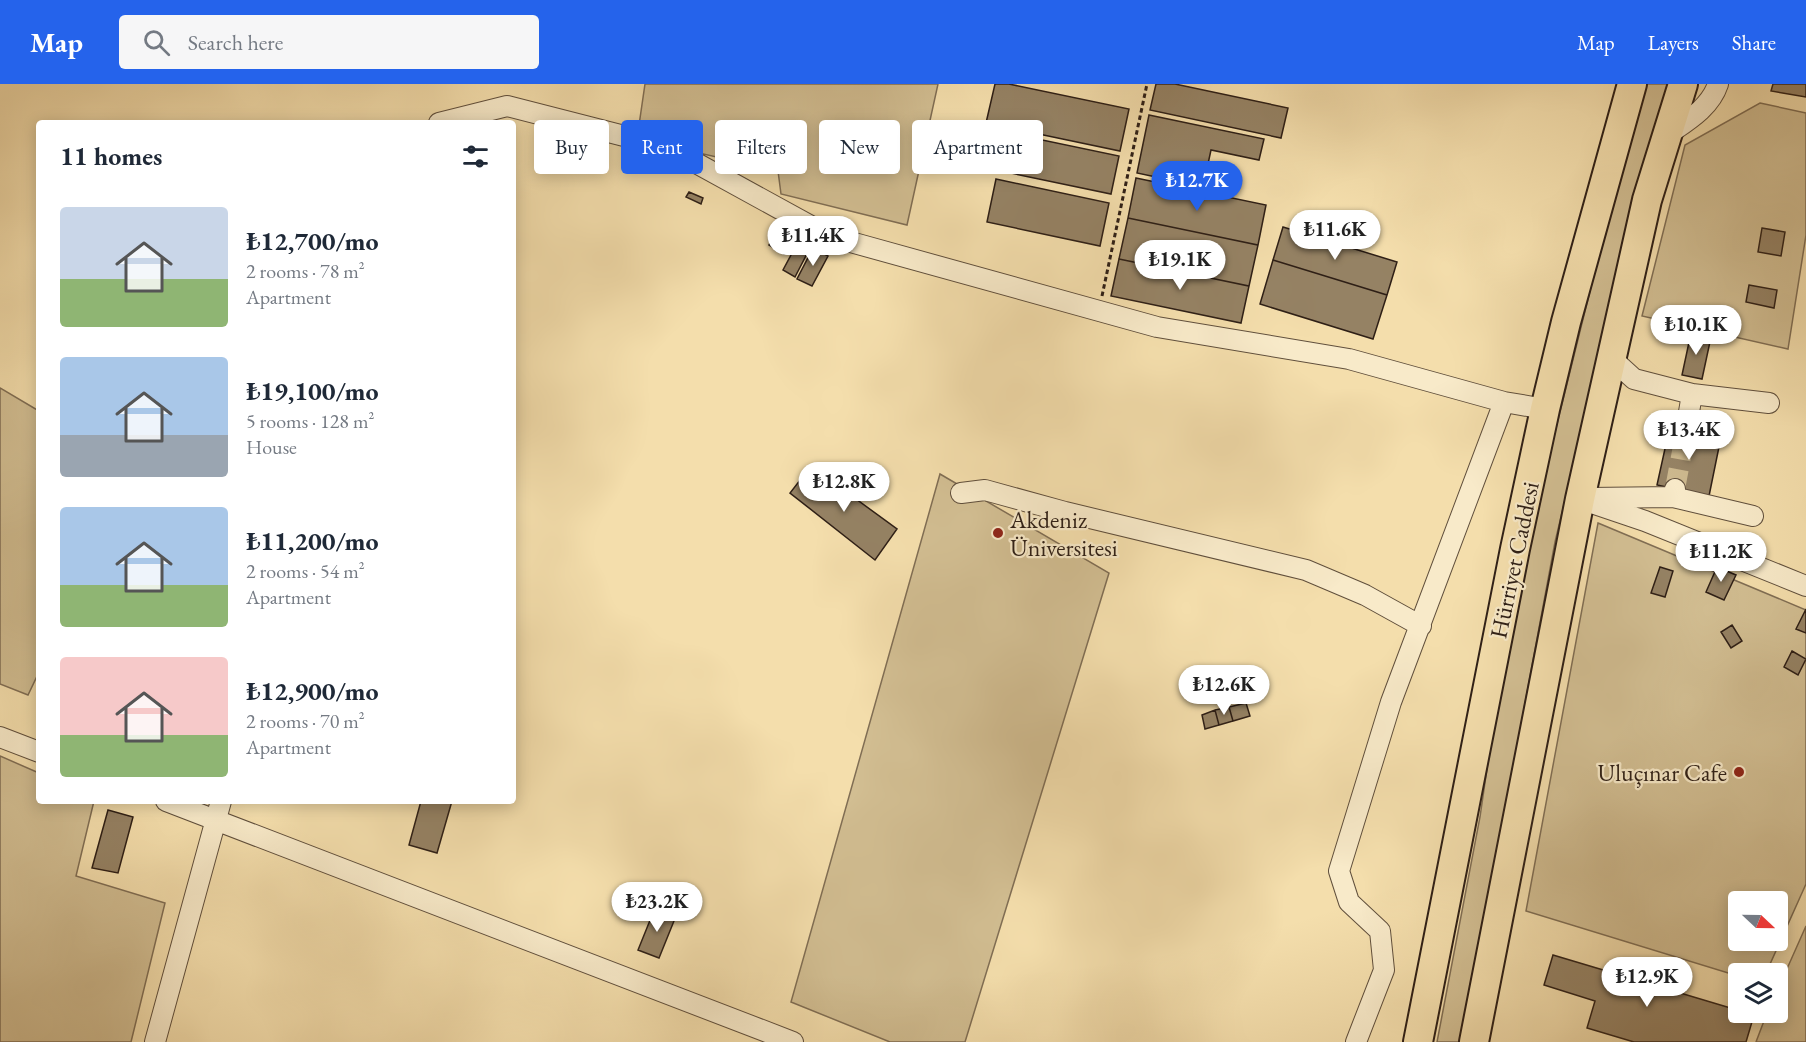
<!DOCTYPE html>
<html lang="en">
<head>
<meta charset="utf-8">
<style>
	:root { --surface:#fff; --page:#f6f6f7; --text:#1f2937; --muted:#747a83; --accent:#2563eb }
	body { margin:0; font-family:"EB Garamond",serif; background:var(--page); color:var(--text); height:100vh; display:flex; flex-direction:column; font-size:22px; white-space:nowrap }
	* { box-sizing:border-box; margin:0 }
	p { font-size:20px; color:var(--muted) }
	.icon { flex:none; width:33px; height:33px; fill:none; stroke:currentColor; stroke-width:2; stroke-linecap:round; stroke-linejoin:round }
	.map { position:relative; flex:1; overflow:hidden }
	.panel { position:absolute; left:36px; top:36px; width:480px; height:684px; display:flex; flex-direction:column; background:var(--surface); border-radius:6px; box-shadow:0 3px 15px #0003 }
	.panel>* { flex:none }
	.guide { position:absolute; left:534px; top:36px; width:570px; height:54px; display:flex; gap:12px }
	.needle { width:39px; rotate:112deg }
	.buttons { position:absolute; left:1728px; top:807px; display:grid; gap:12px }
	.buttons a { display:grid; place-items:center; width:60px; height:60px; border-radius:6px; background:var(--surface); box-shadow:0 3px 15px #0003; font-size:30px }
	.price { position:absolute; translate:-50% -51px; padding:0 14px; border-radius:21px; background:#fff; color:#222; font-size:20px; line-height:39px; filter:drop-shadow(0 2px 3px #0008) }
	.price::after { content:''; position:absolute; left:50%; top:36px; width:18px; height:14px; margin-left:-9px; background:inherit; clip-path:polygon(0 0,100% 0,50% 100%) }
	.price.selected { background:var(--accent); color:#fff }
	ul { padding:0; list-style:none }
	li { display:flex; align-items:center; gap:18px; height:150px; padding:0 24px }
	li span { display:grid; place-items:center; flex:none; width:168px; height:120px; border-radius:6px; color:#555 }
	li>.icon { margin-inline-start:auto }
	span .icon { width:72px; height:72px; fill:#fffc; stroke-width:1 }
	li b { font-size:26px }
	h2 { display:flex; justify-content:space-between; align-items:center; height:72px; padding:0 24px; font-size:26px }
	.chip { padding:0 21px; border-radius:6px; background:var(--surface); box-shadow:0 3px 15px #0003; font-size:21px; line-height:54px }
	.chip.selected { background:var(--accent); color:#fff }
	header { display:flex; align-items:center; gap:36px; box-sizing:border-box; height:84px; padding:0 30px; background:var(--accent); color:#fff }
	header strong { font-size:28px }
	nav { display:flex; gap:33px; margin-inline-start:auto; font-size:21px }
	.search { width:420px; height:54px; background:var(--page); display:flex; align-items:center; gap:15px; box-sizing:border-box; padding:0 21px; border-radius:6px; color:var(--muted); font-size:22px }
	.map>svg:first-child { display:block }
	.green { fill:#d2be92; stroke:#806e54; stroke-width:1.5; fill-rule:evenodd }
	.building { fill:#958264; stroke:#2e1f16; stroke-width:1.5 }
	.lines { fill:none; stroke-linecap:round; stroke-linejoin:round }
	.minor-tunnel { stroke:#ccb88e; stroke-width:20; stroke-dasharray:20 10; stroke-linecap:butt }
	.minor-casing { stroke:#604f3c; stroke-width:22 }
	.highway-casing { stroke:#2e1f16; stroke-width:32 }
	.path { stroke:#2e1f16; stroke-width:3; stroke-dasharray:4.5 3; stroke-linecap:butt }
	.minor { stroke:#f8eac9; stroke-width:20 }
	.highway { stroke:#f4deac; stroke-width:28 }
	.poi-dot { fill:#8f2418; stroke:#f8eac9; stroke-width:2 }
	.labels { text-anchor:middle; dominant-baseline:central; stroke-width:4.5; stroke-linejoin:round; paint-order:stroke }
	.poi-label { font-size:24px; fill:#2e1f16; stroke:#f8eac9; text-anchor:start }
	.street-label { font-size:24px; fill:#2e1f16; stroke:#f8eac9 }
</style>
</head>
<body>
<header>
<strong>Map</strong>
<div class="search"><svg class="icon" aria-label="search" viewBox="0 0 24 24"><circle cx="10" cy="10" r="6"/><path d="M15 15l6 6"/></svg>Search here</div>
<nav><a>Map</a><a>Layers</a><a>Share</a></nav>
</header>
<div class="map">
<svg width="1806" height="958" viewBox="0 0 1806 958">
	<rect width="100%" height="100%" fill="#f4deac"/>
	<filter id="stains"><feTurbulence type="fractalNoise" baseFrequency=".00333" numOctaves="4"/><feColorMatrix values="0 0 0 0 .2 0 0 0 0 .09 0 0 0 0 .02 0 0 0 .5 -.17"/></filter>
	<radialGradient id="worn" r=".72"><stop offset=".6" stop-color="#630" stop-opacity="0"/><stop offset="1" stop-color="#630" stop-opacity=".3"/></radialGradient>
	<path class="green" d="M645,0h293l-31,141 -126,-31 -3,-23 -141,-32z
		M1645,0h28l-44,147 -74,311 -93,500h-25l43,-225 21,-145 30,-143 89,-359z
		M1760,19l46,10v122l-18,114 -146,-33 43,-171z
		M0,304l39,23v261l-11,23 -28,-11z
		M940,390l169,99 -144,469h-75l-99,-40z
		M1598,439l208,87v274l-40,89 -28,1v2l-212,-65zM1738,818h40v38h-40z
		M0,672l39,17v28h55l-18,75 89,27 -34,139h-131z
		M1806,842v116h-50l11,-29 11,-1v-23z"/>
	<path class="building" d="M995,0h14l120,25 -9,42 -134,-28z
		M1156,0h19l113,24 -7,30 -131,-28z
		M1773,0h33v13l-35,-6z
		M1149,31l115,24 -5,21 -48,-10 -8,37 -66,-14z
		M985,44l134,28 -8,38 -134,-28z
		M1136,94l130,27 -8,40 -130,-27z
		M996,95l113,24 -9,43 -113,-24z
		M689,108l14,6 -2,6 -15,-7z
		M1128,134l130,27 -9,41 -130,-27z
		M1283,143l114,35 -10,33 -114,-35z
		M1762,144l23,4 -4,24 -23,-4z
		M778,145l14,8 -8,17 -15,-9z
		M799,156l12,6 -16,31 -12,-7z
		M813,164l15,8 -16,30 -15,-7z
		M1119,175l130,27 -8,37 -130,-27z
		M1273,176l114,35 -14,44 -113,-35z
		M1749,201l28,5 -3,18 -28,-6z
		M1691,249l20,4 -9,42 -20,-4z
		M1670,342l51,11 -12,59 -52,-11z
		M811,382l86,63 -22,31 -85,-67z
		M1660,483l13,4 -8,26 -14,-4z
		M1717,483l19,8 -12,25 -18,-8z
		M1806,525v24l-10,-4z
		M1732,541l10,16 -11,7 -10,-16z
		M1792,567l14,8 -8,16 -14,-8z
		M1246,619l4,13 -17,5 -4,-14z
		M1229,623l4,14 -14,4 -4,-15z
		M1215,626l4,15 -14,4 -3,-14z
		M421,717h31l-15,52 -28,-8z
		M108,726l25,7 -15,56 -26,-5z
		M655,824l21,8 -17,42 -21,-8z
		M1553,871l201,60 -8,27h-112l-47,-14 8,-27 -51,-16z"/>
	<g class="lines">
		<path class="minor-tunnel" d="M1675,405l11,-59"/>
		<g class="minor-casing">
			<path id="minor" d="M439,39l68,-17 160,41 162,89 328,91 192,32 155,43 41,7
				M1667,51c20,-14 43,-27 51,-51
				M1612,275l22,20 58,15 -6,36
				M1692,310l77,9
				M961,409l24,-3 80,22 241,58 59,25 56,31
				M1673,413l80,19
				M1589,414l84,-1 2,-8
				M1580,415l65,22 161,65
				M0,653l39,15
				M166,717l627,241
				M155,958l66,-241
				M1356,958l28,-72 -4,-39 -31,-29 -10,-31 52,-169 113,-300"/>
		</g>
		<g class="highway-casing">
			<path id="highway" d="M1418,958l97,-493 30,-140 21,-87 66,-238
				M1474,958l106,-543 67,-299 36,-116"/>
		</g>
		<path class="path" d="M1102,212l45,-212"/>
		<use href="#minor" class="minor"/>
		<use href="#highway" class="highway"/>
	</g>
	<g class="poi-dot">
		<circle cx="998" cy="449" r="6"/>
		<circle cx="1739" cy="688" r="6"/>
	</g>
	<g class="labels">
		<g class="poi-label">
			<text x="1010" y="435">Akdeniz<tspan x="1010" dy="28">Üniversitesi</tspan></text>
			<text x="1727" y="688" text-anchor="end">Uluçınar Cafe</text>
		</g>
		<g class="street-label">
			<text transform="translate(1514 476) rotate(-78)">Hürriyet Caddesi</text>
		</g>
	</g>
	<rect width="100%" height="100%" filter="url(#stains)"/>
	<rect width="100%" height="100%" fill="url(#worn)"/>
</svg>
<div class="buttons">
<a><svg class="needle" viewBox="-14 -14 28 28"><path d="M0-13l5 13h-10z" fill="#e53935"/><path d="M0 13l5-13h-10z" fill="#747a83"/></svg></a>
<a><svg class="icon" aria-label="layers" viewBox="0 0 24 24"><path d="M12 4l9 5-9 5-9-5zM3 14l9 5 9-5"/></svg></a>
</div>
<b class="price selected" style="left:1197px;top:128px">₺12.7K</b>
<b class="price" style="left:1335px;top:177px">₺11.6K</b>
<b class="price" style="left:813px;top:183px">₺11.4K</b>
<b class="price" style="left:1180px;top:207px">₺19.1K</b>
<b class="price" style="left:1696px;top:272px">₺10.1K</b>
<b class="price" style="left:1689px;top:377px">₺13.4K</b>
<b class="price" style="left:844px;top:429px">₺12.8K</b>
<b class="price" style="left:1721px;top:499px">₺11.2K</b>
<b class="price" style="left:1224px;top:632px">₺12.6K</b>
<b class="price" style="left:657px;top:849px">₺23.2K</b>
<b class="price" style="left:1647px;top:924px">₺12.9K</b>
<div class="guide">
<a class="chip">Buy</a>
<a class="chip selected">Rent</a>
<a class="chip">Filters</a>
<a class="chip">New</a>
<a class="chip">Apartment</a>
</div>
<section class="panel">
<h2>11 homes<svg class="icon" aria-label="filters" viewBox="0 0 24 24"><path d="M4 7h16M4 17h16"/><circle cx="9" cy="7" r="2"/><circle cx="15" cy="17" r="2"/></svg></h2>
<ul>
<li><span style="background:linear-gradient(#c9d6e8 60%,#8fb573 0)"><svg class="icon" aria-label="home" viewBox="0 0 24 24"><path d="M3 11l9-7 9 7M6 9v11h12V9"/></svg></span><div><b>₺12,700/mo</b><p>2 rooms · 78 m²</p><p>Apartment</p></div></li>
<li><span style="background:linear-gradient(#a9c7e8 65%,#9aa5b1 0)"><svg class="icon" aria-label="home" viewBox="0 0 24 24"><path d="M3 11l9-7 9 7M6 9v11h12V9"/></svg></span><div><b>₺19,100/mo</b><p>5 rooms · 128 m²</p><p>House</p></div></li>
<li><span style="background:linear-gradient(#a9c7e8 65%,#8fb573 0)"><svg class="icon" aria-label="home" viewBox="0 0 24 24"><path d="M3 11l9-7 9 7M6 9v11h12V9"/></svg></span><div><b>₺11,200/mo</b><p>2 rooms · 54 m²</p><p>Apartment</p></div></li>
<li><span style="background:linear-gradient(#f6c9c9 65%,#8fb573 0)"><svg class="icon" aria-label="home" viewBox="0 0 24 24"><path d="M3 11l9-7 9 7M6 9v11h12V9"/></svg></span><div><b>₺12,900/mo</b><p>2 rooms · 70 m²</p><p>Apartment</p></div></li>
</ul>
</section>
</div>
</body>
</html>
